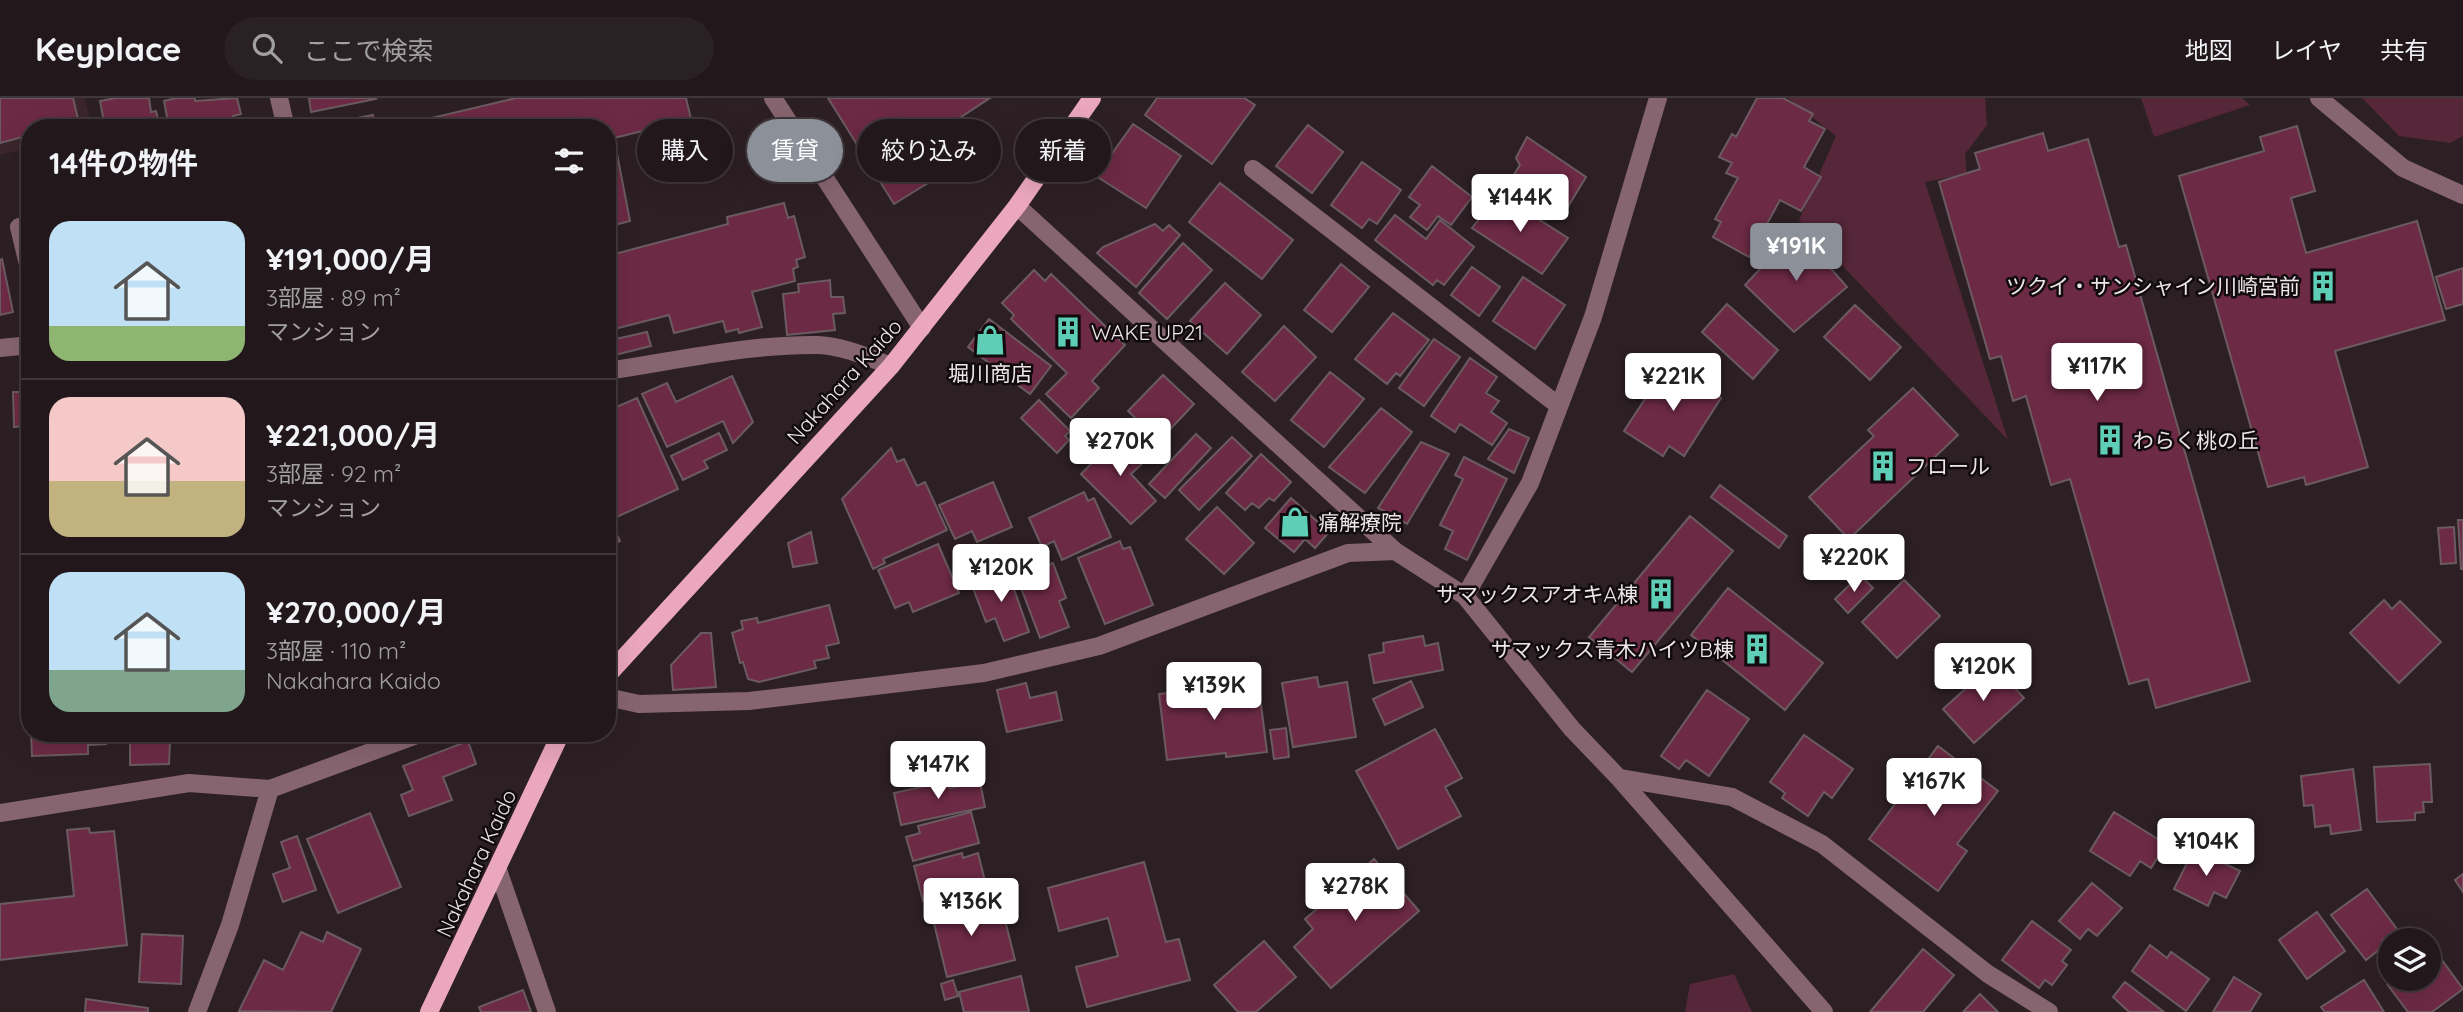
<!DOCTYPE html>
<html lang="ja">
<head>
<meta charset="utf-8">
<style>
	:root { --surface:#22181b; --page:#2a2124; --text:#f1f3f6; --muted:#a2a0a3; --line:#3f373a; --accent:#8c9099 }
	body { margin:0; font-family:Quicksand,"Noto Sans JP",sans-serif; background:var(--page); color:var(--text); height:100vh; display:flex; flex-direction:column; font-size:26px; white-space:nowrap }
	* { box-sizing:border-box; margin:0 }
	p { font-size:23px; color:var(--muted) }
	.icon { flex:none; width:38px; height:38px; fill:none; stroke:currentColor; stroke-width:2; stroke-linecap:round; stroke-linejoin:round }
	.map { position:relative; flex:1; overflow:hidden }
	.details { position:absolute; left:21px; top:21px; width:595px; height:623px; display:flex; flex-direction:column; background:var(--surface); border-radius:28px; box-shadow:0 7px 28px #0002,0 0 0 2px var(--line) }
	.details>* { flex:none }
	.hud { position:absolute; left:637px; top:21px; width:665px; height:63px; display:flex; gap:14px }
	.fabs { position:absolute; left:2378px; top:830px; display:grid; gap:14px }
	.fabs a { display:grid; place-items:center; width:63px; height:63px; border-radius:50%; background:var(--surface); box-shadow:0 7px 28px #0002,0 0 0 2px var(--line); font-size:35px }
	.price { position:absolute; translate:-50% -60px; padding:0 16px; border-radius:7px; background:#fff; color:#222; font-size:23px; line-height:46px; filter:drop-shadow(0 2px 4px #0008) }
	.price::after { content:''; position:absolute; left:50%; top:42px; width:21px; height:16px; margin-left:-10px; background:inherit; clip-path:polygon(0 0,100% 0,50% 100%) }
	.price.active { background:var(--accent); color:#fff }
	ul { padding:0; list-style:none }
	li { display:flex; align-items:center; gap:21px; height:175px; padding:0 28px }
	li+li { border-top:2px solid var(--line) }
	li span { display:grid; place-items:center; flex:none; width:196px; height:140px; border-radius:21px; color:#555 }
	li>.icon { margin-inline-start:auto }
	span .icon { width:84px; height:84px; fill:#fffc; stroke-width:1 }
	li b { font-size:30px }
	h2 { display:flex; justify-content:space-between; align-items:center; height:84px; padding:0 28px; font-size:30px }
	.pill { padding:0 24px; border-radius:32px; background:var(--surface); box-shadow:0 7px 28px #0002,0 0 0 2px var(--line); font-size:24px; line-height:63px }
	.pill.active { background:var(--accent); color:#fff }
	header { display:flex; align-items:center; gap:42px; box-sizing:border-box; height:98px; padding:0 35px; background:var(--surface); border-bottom:2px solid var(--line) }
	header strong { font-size:33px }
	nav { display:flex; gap:38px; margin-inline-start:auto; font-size:24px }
	.search { width:490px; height:63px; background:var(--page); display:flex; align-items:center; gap:18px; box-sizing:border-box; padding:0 24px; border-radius:38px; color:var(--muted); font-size:26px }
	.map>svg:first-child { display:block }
	.built { fill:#3a262c }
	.green { fill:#562739 }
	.building { fill:#6d2a45; stroke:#6b5b60; stroke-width:2 }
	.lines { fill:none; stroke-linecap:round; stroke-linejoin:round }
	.minor { stroke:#876570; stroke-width:18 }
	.major { stroke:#eba7bd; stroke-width:18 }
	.labels { text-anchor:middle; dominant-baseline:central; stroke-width:5; stroke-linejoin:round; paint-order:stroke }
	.poi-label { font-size:21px; fill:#eee5e7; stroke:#110b0d; text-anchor:start }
	.street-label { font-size:21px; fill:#eee5e7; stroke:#110b0d }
</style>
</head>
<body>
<header>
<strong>Keyplace</strong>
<div class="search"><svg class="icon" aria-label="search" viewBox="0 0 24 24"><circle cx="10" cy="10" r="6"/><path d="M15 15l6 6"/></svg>ここで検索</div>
<nav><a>地図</a><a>レイヤ</a><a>共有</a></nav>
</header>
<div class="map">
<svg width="2463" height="914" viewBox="0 0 2463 914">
	<rect width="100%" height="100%" fill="#2d2024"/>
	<path class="built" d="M0,0h85l7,30h-62v20l-30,7z"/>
	<path class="green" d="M1788,0h197l2,27 -22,29 2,20 -42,8 83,258 -209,-220 37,-84z
		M2141,0h101l8,7 -96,32z
		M2362,0h101v38l-13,7 -51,-7z
		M1734,876l18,38h-67l5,-28z"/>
	<path class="building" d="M0,0h73l6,25 -19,5h-30v7l-30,8z
		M115,0h34l2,14 5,-1 4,17h-55l-5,-27z
		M176,0h19v3l42,-3 4,16 -8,2v12h-64l-5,-27z
		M309,0h66l1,1 -65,13z
		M516,0h170l5,21 -77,19 16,83 -23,6v-99h-205v-3z
		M828,0h162l-41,27 11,16 -37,23 10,16 -39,24z
		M1157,0h87l11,7 -43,59 -67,-49z
		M1757,0h26l30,16 -4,7 16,8 -21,38 17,10 -20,34 -21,-11 -31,57 -36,-20 8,-15 -6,-3 23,-41 -12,-5 6,-10 -13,-6 13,-23 4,3z
		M373,17l3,13h-54v-3z
		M1133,26l48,32 -35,52 -50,-32z
		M1308,27l35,27 -31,41 -36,-27z
		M2297,28l18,65 -24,7 15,55 111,-32 28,99 -110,31 33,116 -62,18 -2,-8 -36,10 -89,-311 85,-25 -4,-14z
		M2043,35l5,18 40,-12 31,108 7,-2 124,436 -94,27 -8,-29 -19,5 -59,-205 -19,6 -25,-89 -13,5 -12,-45 -11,3 -51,-177 41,-13 -5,-16z
		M1527,39l59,40 -25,41 -53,-34 12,-19 -4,-7z
		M1362,64l39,28 -24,34 -8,-5 -7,9 -31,-23z
		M1432,68l40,31 -21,28 -13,-9 -11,14 -17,-13 10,-12 -11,-8z
		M1220,85l73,57 -31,39 -73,-57z
		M1499,96l69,44 -26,36 -70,-46z
		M784,105l4,15 6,-2 11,41 -9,3 2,7 -5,2 2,12 -43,11 10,35 -23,6 -1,-4 -12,3 -3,-11 -49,12 -5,-18 -62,16v-75l121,-32 -1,-7z
		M1395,117l31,24 14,-19 34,27 -30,38 -7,-5 -4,5 -58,-45z
		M1155,126l8,7 6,-6 11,10 -44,52 -39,-34 6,-6z
		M1797,132l50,57 -53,45 -49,-47z
		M1183,145l29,27 -45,49 -28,-26z
		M2,161l11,53 -13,3v-55z
		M1341,166l28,23 -37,45 -28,-22z
		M1472,169l28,20 -21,29 -28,-21z
		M2463,170v36l-17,5 -10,-32z
		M1034,172l11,11 6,-7 74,71 -33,36 7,7 -28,30 -25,-24 21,-21 -56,-54 3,-4 -12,-12z
		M1523,179l42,28 -30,44 -42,-28z
		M830,182l1,17h12l2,16 -12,1 2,16 -48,5 -4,-41 16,-2 -1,-8z
		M1225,185l36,32 -34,39 -37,-33z
		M1727,206l51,46 -25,29 -51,-47z
		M1855,207l46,42 -31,33 -46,-43z
		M1393,215l36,27 -29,36 -4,-3 -9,11 -32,-25z
		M989,221l62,47 -21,28 -62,-47z
		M1284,228l32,31 -41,44 -33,-29z
		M647,234l4,14 -36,9 -4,-15z
		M1434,241l26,18 -36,49 -25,-18z
		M1470,260l27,19 -11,16 13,8 -8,11 16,11 -15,22 -32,-21 -5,8 -24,-16z
		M1668,266l53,34 -37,58 -15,-10 -6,10 -39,-25z
		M1330,274l34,27 -40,48 -33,-27z
		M1163,277l31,29 -35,37 -31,-30z
		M732,278l21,46 -20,21 -10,-22 -56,26 -25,-53 25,-11 9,19z
		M1913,290l45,47 -109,104 -40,-42 65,-61 -6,-6z
		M13,294h17v47h-7l-1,-13 -8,1z
		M637,300l41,91 -68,31 10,21 -13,6v-136z
		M1039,302l31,31 -5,5 4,4 -12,13 -36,-35z
		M1381,310l31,24 -47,61 -36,-26z
		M1509,331l20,9 -15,35 -26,-14z
		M1116,332l30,30 -15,14 25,27 -25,23 -50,-50 24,-24 -5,-5z
		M719,335l8,17 -23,11 4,7 -25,12 -12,-24z
		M1196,336l15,14 -46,50 -16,-14z
		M1232,339l20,19 -53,54 -20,-20z
		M1421,344l28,12 -42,70 -29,-16z
		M891,350l6,14 7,-3 13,27 8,-4 22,48 -64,29 2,4 -12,6 -31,-70z
		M1261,356l30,28 -17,19 -5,-3 -10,10 -7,-5 -7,7 -19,-17z
		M1464,359l43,22 -40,81 -22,-11 8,-18 -13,-6 23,-46 -8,-4z
		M993,384l19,45 -35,15 -5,-11 -17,8 -16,-34z
		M1720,387l67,51 -8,12 -68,-51z
		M1084,394l4,9 6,-3 17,39 -49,23 -8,-19 -12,6 -13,-29z
		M1291,400l38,34 -14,16 -10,-9 -11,13 -29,-24z
		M1217,409l37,36 -30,31 -38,-35z
		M1690,418l43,35 -101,121 -43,-35z
		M2458,422h5v49h-2z
		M2454,429l2,36 -15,1 -3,-36z
		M811,434l6,31 -24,4 -5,-24z
		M1120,443l3,8 7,-2 23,58 -48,19 -27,-66z
		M938,446l21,49 -46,19 -4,-10 -14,6 -17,-38z
		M25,462h5v42h-6z
		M1053,465l13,35 -7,3 10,26 -29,11 -23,-61z
		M1007,471l22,63 -25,9 -9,-23 -9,4 -15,-39z
		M1860,477l13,13 -25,25 -13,-14z
		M1904,482l36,36 -43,42 -35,-36z
		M1728,490l95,75 -38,47 -94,-75z
		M2384,502l8,9 8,-8 41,41 -42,41 -49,-50z
		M829,507l10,38 -13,3 3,12 -15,3 2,7 -57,14 -11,-3 -5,-17 -3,1 -8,-30 11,-4 -2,-8 16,-3 1,5z
		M701,535h10l5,54 -43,3 -2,-25z
		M1423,538l2,10 13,-3 5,27 -69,13 -5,-28 15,-3 -1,-9z
		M1993,566l31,34 -50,45 -31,-34z
		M1317,579l2,10 28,-5 9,55 -63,10 -11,-64z
		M1258,583l9,71 -41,5v-4l-59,7 -8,-66z
		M1411,583l12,26 -38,18 -12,-26z
		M1026,585l4,15 26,-6 6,28 -55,12 -10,-42z
		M1707,592l42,29 -40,57 -23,-16 -7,9 -18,-13z
		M1286,630l3,29 -15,2 -4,-29z
		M1435,631l27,49 -17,9 16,29 -63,33 -42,-78z
		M31,635h75v11l-18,1v9l-56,2z
		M130,635h19v9h21l-1,22 -39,1z
		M1804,637l49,34 -21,29 -8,-6 -16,24 -26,-18 3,-5 -15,-11z
		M468,643l8,23 -33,13 9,23 -43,16 -8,-21 12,-5 -10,-24z
		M1938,648l60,45 -41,53 10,7 -29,40 -69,-52z
		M2430,666l2,38h-9l1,10 -9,1v7l-38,2 -3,-55z
		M2353,671l8,61 -30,4 -1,-9 -15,2 -2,-22 -9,1 -3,-30z
		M948,683l2,7 30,-6 5,25 -84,18 -7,-32z
		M971,714l8,31 -66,18 -7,-24 14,-4 -2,-7z
		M2114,714l52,32 -15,24 -11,-7 -10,15 -40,-25z
		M370,715l31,74 -63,26 -31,-74z
		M89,730l1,5 24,-2 13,114 -127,15v-56l74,-8 -7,-66z
		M297,738l19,54 -33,12 -10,-28 17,-6 -9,-26z
		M2194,751l46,22 -14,27 -12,-6 -6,14 -34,-17z
		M962,755l1,5 15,-5 8,32 -63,16 -9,-35z
		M1374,761l45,52 -88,77 -37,-41 19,-18 -8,-10z
		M1144,764l22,80 13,-3 11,41 -103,27 -11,-40 42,-11 -10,-38 -49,13 -11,-43z
		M2463,776v18l-8,-12z
		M2092,785l30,25 -25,28 -9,-7 -8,10 -21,-18z
		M2367,791l30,40 -15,12 3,4 -19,15 -35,-45z
		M980,801l4,18 19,-5 12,48 -68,17 -16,-66z
		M2317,814l28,39 -38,28 -28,-39z
		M2032,823l39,29 -9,11 5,4 -15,20 -7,-5 -6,8 -37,-28z
		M301,834l22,10 4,-10 34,17 -30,63 -92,-1 25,-51 19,10z
		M142,836l41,2 -2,48 -42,-2z
		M1264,843l32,36 -40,35h-18l-24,-27z
		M2150,847l17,13 4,-6 38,27 -23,32 -54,-40z
		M1923,851l31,26 -31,37h-53z
		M2434,851l29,40 -31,23h-24l-21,-28 8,-6h34v-25z
		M1021,878l8,36h-65l-5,-20z
		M2234,879l27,17 -11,18h-37z
		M953,882l5,16 -13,4 -4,-16z
		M2364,882l20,32h-59l-4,-5z
		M2125,884l39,30h-35l-16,-15z
		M523,892l8,22h-50l-2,-5z
		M1980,896l18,18h-35z
		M86,901l62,9v4h-63z"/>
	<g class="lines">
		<path class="minor" d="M279,0l7,30
			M773,0l149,230
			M2319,0l84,70 60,27
			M1253,71l306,237
			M1017,108l378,345 70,45 107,133 47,49 113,19 90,47 166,130 61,38
			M19,129l11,46
			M0,250l30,-3
			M607,273c69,-10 141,-27 211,-26 25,1 50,12 73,21
			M1465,498l65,-113 63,-166 65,-219
			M607,599l32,7 110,-3 235,-28 115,-27 249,-93 47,-2
			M1619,680l205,234
			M0,715l189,-30 81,6 152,-56
			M498,772l49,142
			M197,914l33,-87 40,-136"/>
		<path class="major" d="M607,578l284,-310 126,-160 75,-108
			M429,914l132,-279"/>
	</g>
	<defs>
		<g id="building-bare" transform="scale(2.415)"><path d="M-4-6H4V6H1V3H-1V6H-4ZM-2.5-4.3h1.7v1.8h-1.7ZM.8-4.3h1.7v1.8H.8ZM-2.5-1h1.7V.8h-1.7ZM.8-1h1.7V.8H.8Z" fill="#5eceb7" stroke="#110b0d" stroke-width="2.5" paint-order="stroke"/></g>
		<g id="shop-bare" transform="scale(2.415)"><path d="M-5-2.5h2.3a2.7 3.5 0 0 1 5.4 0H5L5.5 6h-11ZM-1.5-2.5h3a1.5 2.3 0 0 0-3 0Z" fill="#5eceb7" stroke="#110b0d" stroke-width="2.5" paint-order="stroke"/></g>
	</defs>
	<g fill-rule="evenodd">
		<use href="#building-bare" x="2323" y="188"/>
		<use href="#building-bare" x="1068" y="234"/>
		<use href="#shop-bare" x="990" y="242"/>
		<use href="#building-bare" x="2110" y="342"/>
		<use href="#building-bare" x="1883" y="368"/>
		<use href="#shop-bare" x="1295" y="424"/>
		<use href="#building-bare" x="1661" y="496"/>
		<use href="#building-bare" x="1757" y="551"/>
	</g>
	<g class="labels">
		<g class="poi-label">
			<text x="2300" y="188" text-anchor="end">ツクイ・サンシャイン川崎宮前</text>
			<text x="1091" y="234">WAKE UP21</text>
			<text x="990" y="275" text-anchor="middle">堀川商店</text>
			<text x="2133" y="342">わらく桃の丘</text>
			<text x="1906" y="368">フロール</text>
			<text x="1318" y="424">痛解療院</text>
			<text x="1638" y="496" text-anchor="end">サマックスアオキA棟</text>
			<text x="1734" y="551" text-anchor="end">サマックス青木ハイツB棟</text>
		</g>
		<g class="street-label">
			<text transform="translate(844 283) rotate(-48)">Nakahara Kaido</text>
			<text transform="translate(476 765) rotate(-65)">Nakahara Kaido</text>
		</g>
	</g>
</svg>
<div class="fabs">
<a><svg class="icon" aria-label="layers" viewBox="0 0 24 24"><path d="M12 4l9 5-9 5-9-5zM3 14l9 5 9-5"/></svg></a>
</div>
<b class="price" style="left:1520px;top:136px">¥144K</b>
<b class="price active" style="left:1796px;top:185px">¥191K</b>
<b class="price" style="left:2097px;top:305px">¥117K</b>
<b class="price" style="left:1673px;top:315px">¥221K</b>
<b class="price" style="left:1120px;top:380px">¥270K</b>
<b class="price" style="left:1854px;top:496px">¥220K</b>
<b class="price" style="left:1001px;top:506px">¥120K</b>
<b class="price" style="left:1983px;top:605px">¥120K</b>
<b class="price" style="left:1214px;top:624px">¥139K</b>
<b class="price" style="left:938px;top:703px">¥147K</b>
<b class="price" style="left:1934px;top:720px">¥167K</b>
<b class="price" style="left:2206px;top:780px">¥104K</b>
<b class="price" style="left:1355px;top:825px">¥278K</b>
<b class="price" style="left:971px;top:840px">¥136K</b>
<div class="hud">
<a class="pill">購入</a>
<a class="pill active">賃貸</a>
<a class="pill">絞り込み</a>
<a class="pill">新着</a>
</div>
<section class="details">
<h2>14件の物件<svg class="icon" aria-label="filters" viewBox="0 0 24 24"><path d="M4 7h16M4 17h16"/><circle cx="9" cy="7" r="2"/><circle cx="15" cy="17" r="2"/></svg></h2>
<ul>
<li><span style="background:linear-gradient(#bfe0f5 75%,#8fb573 0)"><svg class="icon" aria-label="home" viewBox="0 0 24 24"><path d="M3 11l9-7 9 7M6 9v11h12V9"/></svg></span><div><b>¥191,000/月</b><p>3部屋 · 89 m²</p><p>マンション</p></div></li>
<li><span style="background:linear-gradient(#f6c9c9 60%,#c2b280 0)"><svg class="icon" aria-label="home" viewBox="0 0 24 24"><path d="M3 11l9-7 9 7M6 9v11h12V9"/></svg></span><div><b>¥221,000/月</b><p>3部屋 · 92 m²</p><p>マンション</p></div></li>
<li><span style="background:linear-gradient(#bfe0f5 70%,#7fa58c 0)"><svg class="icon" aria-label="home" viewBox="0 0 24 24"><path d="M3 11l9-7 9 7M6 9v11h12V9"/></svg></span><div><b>¥270,000/月</b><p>3部屋 · 110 m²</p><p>Nakahara Kaido</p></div></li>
</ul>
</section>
</div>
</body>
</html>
